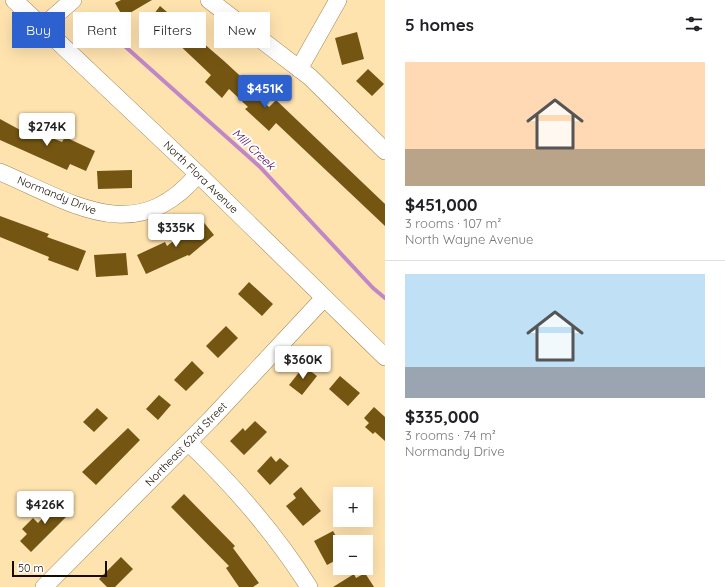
<!DOCTYPE html>
<html lang="en">
<head>
<meta charset="utf-8">
<style>
	:root { --surface:#fff; --page:#f2f2f2; --text:#202124; --muted:#757577; --line:#e0e0e0; --accent:#2d61d0 }
	body { margin:0; font-family:Quicksand,sans-serif; background:var(--page); color:var(--text); height:100vh; display:flex; flex-direction:column; font-size:15px; white-space:nowrap }
	* { box-sizing:border-box; margin:0 }
	p { font-size:13px; color:var(--muted) }
	.icon { flex:none; width:22px; height:22px; fill:none; stroke:currentColor; stroke-width:2; stroke-linecap:round; stroke-linejoin:round }
	.map { position:relative; flex:1; overflow:hidden }
	.sheet { display:flex; flex-direction:column; background:var(--surface); width:340px }
	.sheet>* { flex:none }
	.top-card { position:absolute; left:12px; top:12px; width:313px; height:36px; display:flex; gap:8px }
	.fabs { position:absolute; left:333px; top:487px; display:grid; gap:8px }
	.fabs a { display:grid; place-items:center; width:40px; height:40px; border-radius:0px; background:var(--surface); box-shadow:0 4px 16px #0002; font-size:20px }
	.scale { position:absolute; left:12px; bottom:10px; width:95px; box-sizing:border-box; padding-left:4px; border:2px solid #160d00; border-top:0; font-size:11px; line-height:14px; white-space:nowrap; color:#160d00; -webkit-text-stroke:3px #fff; paint-order:stroke }
	.price { position:absolute; translate:-50% -34px; padding:0 9px; border-radius:4px; background:#fff; color:#222; font-size:13px; line-height:26px; filter:drop-shadow(0 1px 2px #0008) }
	.price::after { content:''; position:absolute; left:50%; top:24px; width:12px; height:9px; margin-left:-6px; background:inherit; clip-path:polygon(0 0,100% 0,50% 100%) }
	.price.current { background:var(--accent); color:#fff }
	ul { padding:0; list-style:none }
	li { display:grid; align-content:center; gap:8px; height:212px; padding:0 20px }
	li+li { border-top:1px solid var(--line) }
	li span { display:grid; place-items:center; height:124px; border-radius:0px; color:#555 }
	li>.icon { margin-inline-start:auto }
	span .icon { width:72px; height:72px; fill:#fffc; stroke-width:1 }
	li b { font-size:17px }
	h2 { display:flex; justify-content:space-between; align-items:center; height:48px; padding:0 20px; font-size:17px }
	.pill { padding:0 14px; border-radius:0px; background:var(--surface); box-shadow:0 4px 16px #0002; font-size:14px; line-height:36px }
	.pill.current { background:var(--accent); color:#fff }
	main { display:flex; flex:1; min-height:0 }
	.map>svg:first-child { display:block }
	.lines { fill:none; stroke-linecap:round; stroke-linejoin:round }
	.stream { stroke:#c086c7; stroke-width:4 }
	.building { fill:#745612 }
	.minor-casing { stroke:#9f8655; stroke-width:18 }
	.minor { stroke:#fff; stroke-width:17 }
	.labels { text-anchor:middle; dominant-baseline:central; stroke-width:4; stroke-linejoin:round; paint-order:stroke }
	.street-label { font-size:11px; fill:#160d00; stroke:#fff }
	.water-label { font-size:12px; font-style:italic; fill:#52075b; stroke:#fff }
</style>
</head>
<body>
<main>
<div class="map">
<svg width="385" height="587" viewBox="0 0 385 587">
	<rect width="100%" height="100%" fill="#ffe3af"/>
	<g class="lines">
		<path class="stream" d="M100,24l160,143 113,121 12,10"/>
	</g>
	<path class="building" d="M121,0h31l-29,17 -8,-14z
		M160,6l64,55 25,23 -2,3 22,20 7,-7 109,104v22l-109,-103 -7,8 -24,-22 3,-2 -19,-18 -7,9 -17,-16 6,-7 -38,-36 -1,2 -24,-19z
		M357,32l7,27 -22,6 -7,-27z
		M368,69l16,15 -12,12 -16,-15z
		M0,119l22,12 2,-5 38,16 3,-5 30,14 -9,20 -16,-7 -3,6 -67,-30z
		M132,170v18l-34,1 -1,-18z
		M0,216l49,18 -2,3 39,14 -8,20 -30,-11 1,-3 -49,-20z
		M201,219l13,16 -25,21 -1,-1 -42,19 -9,-19 28,-13 2,4z
		M126,253l2,22 -32,2 -2,-22z
		M249,282l24,22 -11,12 -24,-22z
		M226,326l12,12 -20,20 -12,-12z
		M192,361l12,12 -18,18 -12,-11z
		M304,366l13,10 -15,19 -13,-10z
		M340,376l20,17 -12,13 -19,-17z
		M159,395l12,10 -13,15 -12,-11z
		M374,407l11,10v24l-10,-9 -2,2 -8,-7 4,-4 -5,-5z
		M97,408l11,10 -14,14 -11,-10z
		M255,421l12,11 -23,23 -14,-14 13,-13 2,3z
		M128,428l12,12 -44,45 -14,-13z
		M271,456l5,6 4,-4 9,8 -19,19 -13,-14z
		M301,487l20,24 -18,15 -17,-20 10,-8 -3,-4z
		M184,494l51,52 -2,2 26,35 -6,4h-14l-13,-19 3,-2 -58,-59z
		M61,498l13,11 -43,43 -11,-11 7,-7 -5,-5 11,-11 5,5z
		M333,531l7,12v15l-13,7 -13,-24z
		M121,557l12,12 -18,18h-8l-8,-8z
		M365,573l9,14h-41l21,-13 2,4z"/>
	<g class="lines">
		<g class="minor-casing">
			<path id="minor" d="M14,0l184,174 187,183
				M209,0l101,77 75,74
				M42,27l31,-27
				M299,69l39,-69
				M0,172c71,30 136,77 198,2
				M188,442c46,44 87,91 121,145
				M44,587l167,-168 113,-121"/>
		</g>
		<use href="#minor" class="minor"/>
	</g>
	<g class="labels">
		<g class="street-label">
			<text transform="translate(201 177) rotate(44)">North Flora Avenue</text>
			<text transform="translate(57 195) rotate(22)">Normandy Drive</text>
			<text transform="translate(186 444) rotate(-46)">Northeast 62nd Street</text>
		</g>
		<g class="water-label">
			<text transform="translate(254 149) rotate(43)">Mill Creek</text>
		</g>
	</g>
</svg>
<div class="fabs">
<a>+</a>
<a>−</a>
</div>
<div class="scale">50 m</div>
<b class="price current" style="left:265px;top:109px">$451K</b>
<b class="price" style="left:47px;top:147px">$274K</b>
<b class="price" style="left:176px;top:248px">$335K</b>
<b class="price" style="left:303px;top:380px">$360K</b>
<b class="price" style="left:45px;top:525px">$426K</b>
<div class="top-card">
<a class="pill current">Buy</a>
<a class="pill">Rent</a>
<a class="pill">Filters</a>
<a class="pill">New</a>
</div>
</div>
<section class="sheet">
<h2>5 homes<svg class="icon" aria-label="filters" viewBox="0 0 24 24"><path d="M4 7h16M4 17h16"/><circle cx="9" cy="7" r="2"/><circle cx="15" cy="17" r="2"/></svg></h2>
<ul>
<li><span style="background:linear-gradient(#ffd9b3 70%,#b9a48a 0)"><svg class="icon" aria-label="home" viewBox="0 0 24 24"><path d="M3 11l9-7 9 7M6 9v11h12V9"/></svg></span><div><b>$451,000</b><p>3 rooms · 107 m²</p><p>North Wayne Avenue</p></div></li>
<li><span style="background:linear-gradient(#bfe0f5 75%,#9aa5b1 0)"><svg class="icon" aria-label="home" viewBox="0 0 24 24"><path d="M3 11l9-7 9 7M6 9v11h12V9"/></svg></span><div><b>$335,000</b><p>3 rooms · 74 m²</p><p>Normandy Drive</p></div></li>
</ul>
</section>
</main>
</body>
</html>
